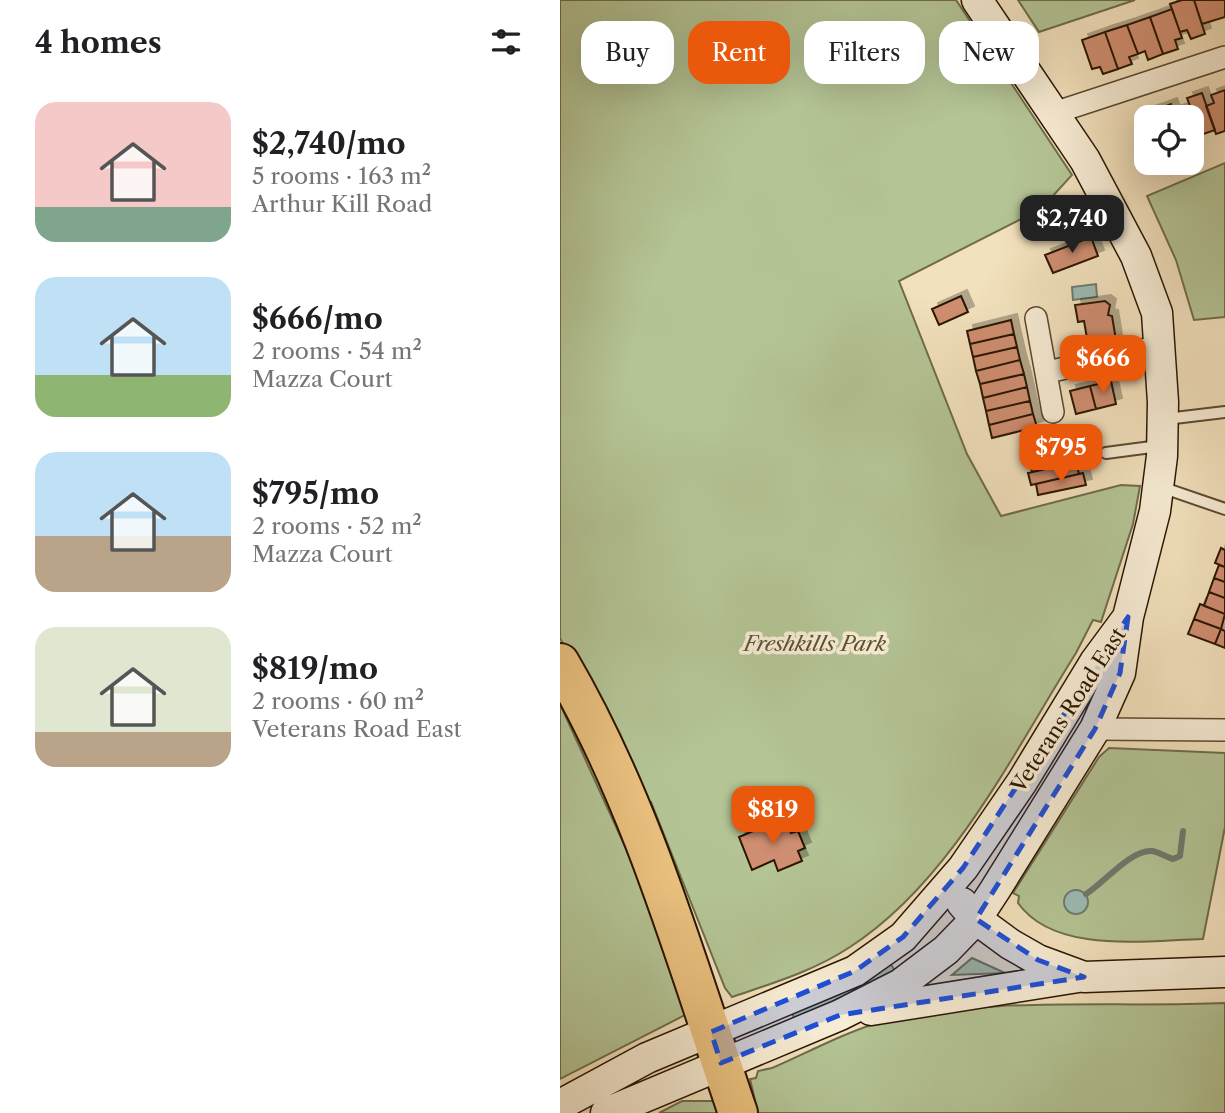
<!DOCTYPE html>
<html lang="en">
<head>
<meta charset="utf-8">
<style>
	:root { --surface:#fff; --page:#f6f6f6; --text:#202124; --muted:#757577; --accent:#ea580c }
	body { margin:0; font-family:"Libre Caslon Text",serif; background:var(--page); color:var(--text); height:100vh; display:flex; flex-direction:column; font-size:26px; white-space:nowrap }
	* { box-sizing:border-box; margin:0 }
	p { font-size:23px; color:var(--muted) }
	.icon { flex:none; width:38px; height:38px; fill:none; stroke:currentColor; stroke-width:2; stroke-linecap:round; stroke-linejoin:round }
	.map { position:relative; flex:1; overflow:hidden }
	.sheet { display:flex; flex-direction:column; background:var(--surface); width:560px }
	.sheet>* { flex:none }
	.top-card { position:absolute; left:21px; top:21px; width:539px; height:63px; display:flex; gap:14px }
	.buttons { position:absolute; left:574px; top:105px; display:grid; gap:14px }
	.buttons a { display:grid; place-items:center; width:70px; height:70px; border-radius:14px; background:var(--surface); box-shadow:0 7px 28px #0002; font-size:35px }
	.price { position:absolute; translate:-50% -60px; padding:0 16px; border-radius:14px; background:var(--accent); color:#fff; font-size:23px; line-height:46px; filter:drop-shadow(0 2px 4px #0008) }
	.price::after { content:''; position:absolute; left:50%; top:42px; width:21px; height:16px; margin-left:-10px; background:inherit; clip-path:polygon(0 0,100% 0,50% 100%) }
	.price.selected { background:#222; color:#fff }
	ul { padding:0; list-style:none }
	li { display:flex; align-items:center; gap:21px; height:175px; padding:0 35px }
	li span { display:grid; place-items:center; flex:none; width:196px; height:140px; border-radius:21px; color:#555 }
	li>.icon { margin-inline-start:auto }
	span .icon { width:84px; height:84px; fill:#fffc; stroke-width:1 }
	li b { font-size:30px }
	h2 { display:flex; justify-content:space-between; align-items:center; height:84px; padding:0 35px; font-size:30px }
	.chip { padding:0 24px; border-radius:21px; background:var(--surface); box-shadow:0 7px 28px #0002; font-size:24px; line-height:63px }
	.chip.selected { background:var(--accent); color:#fff }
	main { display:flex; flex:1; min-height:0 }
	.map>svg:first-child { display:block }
	.green { fill:#b4c495; stroke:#6e6c4a; stroke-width:2 }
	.water { fill:#9cbdb5; stroke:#6e796d; stroke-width:2 }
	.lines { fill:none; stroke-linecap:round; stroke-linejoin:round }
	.stream { stroke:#6e796d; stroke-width:6 }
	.building { fill:#cf8e71; stroke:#291400; stroke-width:2; filter:url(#shadow) }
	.lane-casing { stroke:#5b472f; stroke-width:14 }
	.street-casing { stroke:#5b472f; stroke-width:24 }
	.secondary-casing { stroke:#291400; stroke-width:33 }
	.highway-casing { stroke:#291400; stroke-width:42 }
	.lane { stroke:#f7ecd4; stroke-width:10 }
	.street { stroke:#f7ecd4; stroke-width:21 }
	.secondary { stroke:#f7ecd4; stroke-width:30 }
	.highway { stroke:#e9c07e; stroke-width:38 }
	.marked { fill:#1d4ed8; fill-opacity:0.2; stroke:#1d4ed8; stroke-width:5; stroke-dasharray:14 9; stroke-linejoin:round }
	.labels { text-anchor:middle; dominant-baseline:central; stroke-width:7; stroke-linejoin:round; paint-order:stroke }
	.park-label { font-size:21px; font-style:italic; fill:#5a5234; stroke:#f7ecd4 }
	.street-label { font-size:21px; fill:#291400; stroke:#f7ecd4 }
</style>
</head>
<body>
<main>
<section class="sheet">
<h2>4 homes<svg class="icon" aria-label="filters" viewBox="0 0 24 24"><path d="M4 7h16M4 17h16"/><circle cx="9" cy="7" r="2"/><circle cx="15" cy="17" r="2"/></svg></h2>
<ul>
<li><span style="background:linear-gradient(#f6c9c9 75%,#7fa58c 0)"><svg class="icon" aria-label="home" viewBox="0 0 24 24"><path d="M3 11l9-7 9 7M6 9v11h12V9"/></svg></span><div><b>$2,740/mo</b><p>5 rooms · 163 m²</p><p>Arthur Kill Road</p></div></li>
<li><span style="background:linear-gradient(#bfe0f5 70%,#8fb573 0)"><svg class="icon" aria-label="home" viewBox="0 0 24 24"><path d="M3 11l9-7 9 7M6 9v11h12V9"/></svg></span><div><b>$666/mo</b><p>2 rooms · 54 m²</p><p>Mazza Court</p></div></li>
<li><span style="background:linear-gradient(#bfe0f5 60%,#b9a48a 0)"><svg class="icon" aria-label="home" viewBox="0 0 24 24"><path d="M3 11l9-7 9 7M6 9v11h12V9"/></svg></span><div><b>$795/mo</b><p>2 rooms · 52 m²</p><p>Mazza Court</p></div></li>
<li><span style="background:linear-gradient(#dfe7d0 75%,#b9a48a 0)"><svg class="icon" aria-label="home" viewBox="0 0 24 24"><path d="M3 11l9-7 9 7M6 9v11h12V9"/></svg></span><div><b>$819/mo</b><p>2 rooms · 60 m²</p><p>Veterans Road East</p></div></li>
</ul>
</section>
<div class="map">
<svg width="665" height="1113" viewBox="0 0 665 1113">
	<defs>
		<filter id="shadow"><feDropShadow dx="6" dy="-6" stdDeviation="0" flood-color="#0004"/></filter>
	</defs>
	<rect width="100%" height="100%" fill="#f2e1bd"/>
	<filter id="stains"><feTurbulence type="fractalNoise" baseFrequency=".00286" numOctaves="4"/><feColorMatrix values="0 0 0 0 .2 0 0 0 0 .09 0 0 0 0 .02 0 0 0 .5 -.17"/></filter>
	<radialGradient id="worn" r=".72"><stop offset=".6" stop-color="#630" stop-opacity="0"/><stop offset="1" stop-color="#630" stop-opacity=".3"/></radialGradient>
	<path class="green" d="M0,0h396l116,175 -31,34 -142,72 68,173 34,62 120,-31 19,1 -7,38 -32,98 -8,-2 -17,33c-63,100 -125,229 -226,294 -36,24 -77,36 -118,50l-7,-9 -74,-186h-9l-82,-164z
		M458,0h117l-96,32z
		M665,163v154l-31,3 -18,-60 -29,-64z
		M0,704l68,149 63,155 -2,5 -129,66z
		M549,748l116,5v74l-22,112c-55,1 -148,16 -185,-36l1,-7 -6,-3 86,-136z
		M412,958l33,15 -53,2z
		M329,962l7,10 -100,52 -4,-12z
		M665,1003v110h-467l-8,-34 6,-1 2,-7 14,-3c35,-15 77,-38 113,-47 105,-25 231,-13 340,-18z
		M122,1101h33l2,12h-58z"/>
	<path class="water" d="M536,284l1,13 -24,3 -1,-13z
		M504 902a12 12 0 1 1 24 0a12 12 0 1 1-24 0Z"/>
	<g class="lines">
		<path class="stream" d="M526,894c18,-11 45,-45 66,-43 7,1 14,6 21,8l7,-3 3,-25"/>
	</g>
	<path class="building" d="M622,0h12l11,34 -14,5 -4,-9 -7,2 -10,-28z
		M634,0h31v17l-23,7z
		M612,9l10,29 -7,2 3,9 -15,5 -13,-37z
		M590,17l13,37 -15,6 -3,-9 -7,3 -11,-29z
		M567,25l11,29 -9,3 3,7 -14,5 -13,-37z
		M545,32l13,37 -15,5 -3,-7 -8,2 -10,-29z
		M665,90v41l-9,3 -10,-28 8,-3 -3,-8z
		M642,93l13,37 -23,8v-21h-7l-3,-8 8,-3 -3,-8z
		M611,104l3,8 8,-3 3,8h-24l-3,-8z
		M598,109l3,8h-15v35l-9,-28 8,-2 -3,-8z
		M531,237l7,19 -45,17 -8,-18z
		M401,296l7,16 -29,13 -7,-16z
		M545,301l5,4 -2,10 4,1 4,24 -28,4 -4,-23 -6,1 -3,-17z
		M451,320l3,14 -44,10 -3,-13z
		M454,334l3,13 -44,10 -3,-13z
		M457,347l3,13 -44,11 -3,-14z
		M460,360l4,14 -44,10 -4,-13z
		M464,374l3,13 -44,11 -3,-14z
		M551,381l5,23 -20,5 -6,-23z
		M530,386l6,23 -20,5 -6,-23z
		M467,387l3,14 -44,10 -3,-13z
		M470,401l3,13 -44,11 -3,-14z
		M473,414l4,13 -45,11 -3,-13z
		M527,434l3,12 -48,11 -3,-11z
		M517,449l3,12 -48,11 -3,-12z
		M516,462l3,12 -48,11 -3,-12z
		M523,473l3,12 -48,10 -2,-11z
		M661,548l4,2v17l-10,-4z
		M659,565l6,2v15l-11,-4z
		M654,578l11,4v16l-16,-6z
		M649,592l16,6v16l-21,-8z
		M640,604l25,10 -4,15 -27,-10z
		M634,619l27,10 -6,15 -27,-10z
		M661,629l4,2v17l-10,-4z
		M224,818l7,15 7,-2 7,17 -7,3 4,10 -24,10 -4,-11 -22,10 -13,-33z"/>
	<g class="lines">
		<g class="lane-casing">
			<path id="lane" d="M606,419l59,-7
				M546,453l53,-7
				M601,487l64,22"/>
		</g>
		<g class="street-casing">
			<path id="street" d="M494,113l171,-56
				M476,318l17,94
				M488,372l112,-26
				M535,729l130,1"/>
		</g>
		<g class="secondary-casing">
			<path id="secondary" d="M402,903l14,16 34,25 28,16 46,17 141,-5
				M311,1010l207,-33
				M0,1105l87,-47 208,-87 48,-34 60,-69 59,-86 73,-120 31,-42
				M46,1113l234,-98 61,-31 45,-34 30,-31 19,-29 100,-161 25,-56 8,-56 27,-106 7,-55 1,-54 -6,-89 -21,-57 -51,-96 -108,-160"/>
		</g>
		<g class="highway-casing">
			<path id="highway" d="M0,663c82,140 126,298 178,450"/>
		</g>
		<use href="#lane" class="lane"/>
		<use href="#street" class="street"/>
		<use href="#secondary" class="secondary"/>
		<use href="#highway" class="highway"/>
	</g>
	<path class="marked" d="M568,617l-8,56 -25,56 -119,190 62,41 46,17 -244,38 -119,48 -10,-31 144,-61 48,-34 60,-69z"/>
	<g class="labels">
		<g class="park-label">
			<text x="255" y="643">Freshkills Park</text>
		</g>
		<g class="street-label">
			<text transform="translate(508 710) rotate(-57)">Veterans Road East</text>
		</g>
	</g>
	<rect width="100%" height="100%" filter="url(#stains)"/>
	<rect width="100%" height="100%" fill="url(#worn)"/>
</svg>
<div class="buttons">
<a><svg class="icon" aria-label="locate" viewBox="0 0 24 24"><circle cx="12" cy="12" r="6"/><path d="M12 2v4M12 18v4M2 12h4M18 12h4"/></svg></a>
</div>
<b class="price selected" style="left:512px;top:255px">$2,740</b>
<b class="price" style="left:543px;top:395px">$666</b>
<b class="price" style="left:501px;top:484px">$795</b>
<b class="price" style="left:213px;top:846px">$819</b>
<div class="top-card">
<a class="chip">Buy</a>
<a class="chip selected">Rent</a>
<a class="chip">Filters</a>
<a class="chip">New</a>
</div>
</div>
</main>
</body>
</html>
